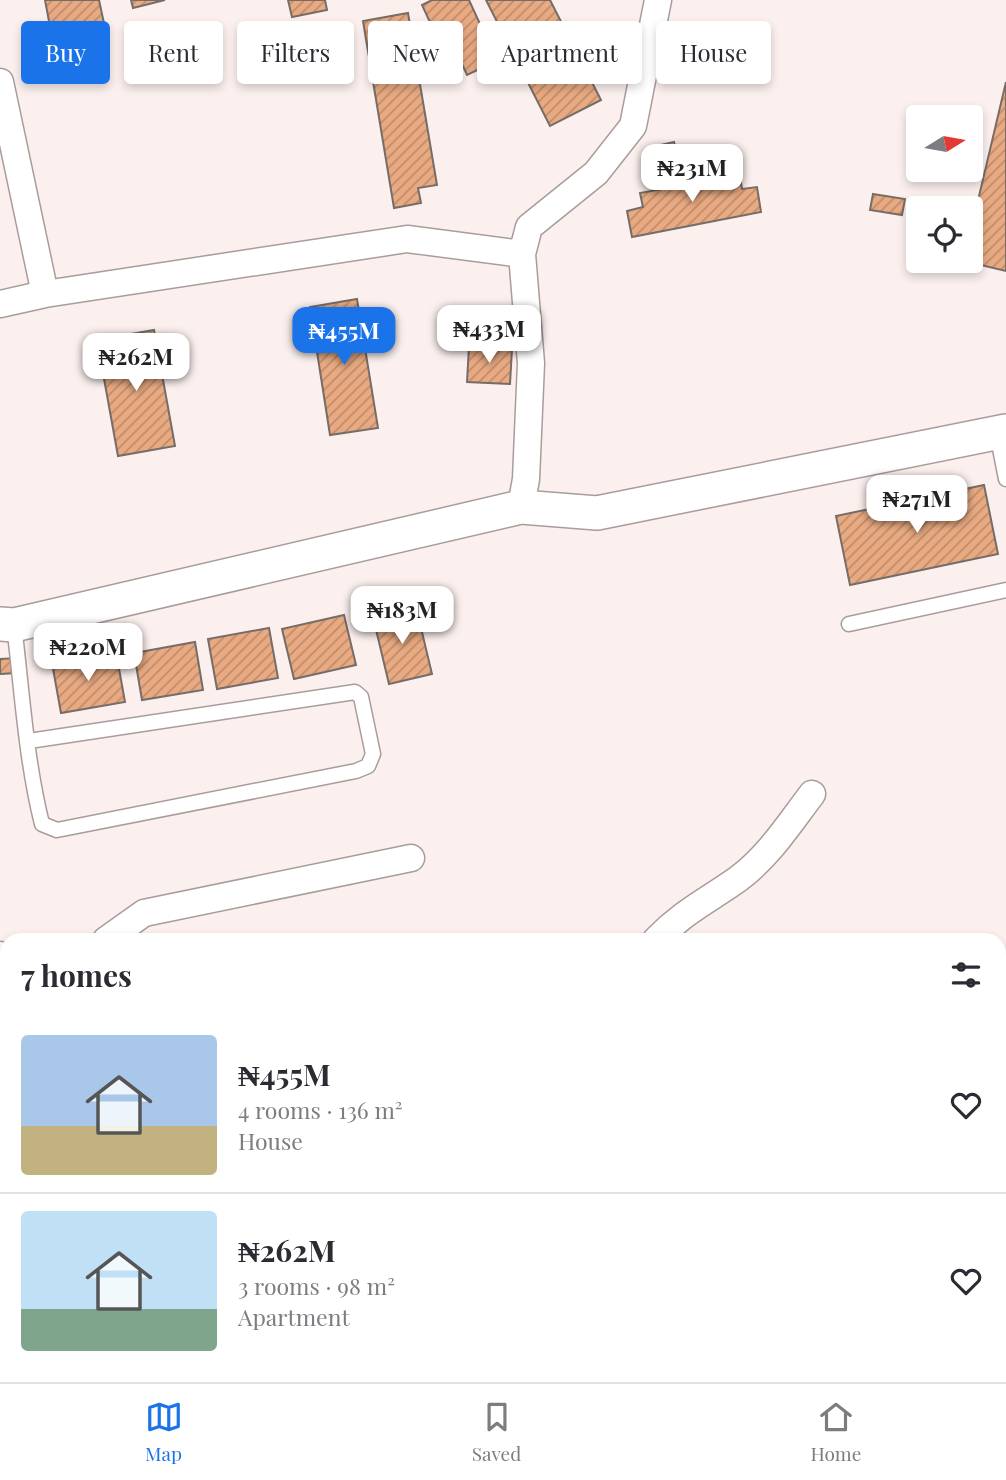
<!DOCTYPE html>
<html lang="en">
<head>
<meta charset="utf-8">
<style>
	:root { --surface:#fff; --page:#f7f7f7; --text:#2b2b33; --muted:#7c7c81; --line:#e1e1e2; --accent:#1a73e8 }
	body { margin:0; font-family:"Playfair Display",serif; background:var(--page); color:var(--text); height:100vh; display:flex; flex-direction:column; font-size:26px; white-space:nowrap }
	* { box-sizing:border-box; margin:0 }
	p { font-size:23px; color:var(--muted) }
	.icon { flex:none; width:38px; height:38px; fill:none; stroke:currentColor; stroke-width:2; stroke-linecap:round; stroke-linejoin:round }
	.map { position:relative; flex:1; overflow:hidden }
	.details { position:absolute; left:0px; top:933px; width:1006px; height:450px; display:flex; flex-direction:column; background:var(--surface); border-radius:21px 21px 0 0; box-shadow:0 4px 10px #0003 }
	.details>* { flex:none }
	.banner { position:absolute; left:21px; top:21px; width:964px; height:63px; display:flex; gap:14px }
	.needle { width:46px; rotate:79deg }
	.tools { position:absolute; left:906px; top:105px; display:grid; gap:14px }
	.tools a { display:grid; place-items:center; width:77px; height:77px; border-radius:7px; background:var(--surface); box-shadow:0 4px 10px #0003; font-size:35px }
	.price { position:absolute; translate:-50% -60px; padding:0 16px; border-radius:14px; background:#fff; color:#222; font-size:23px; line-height:46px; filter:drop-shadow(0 2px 4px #0008) }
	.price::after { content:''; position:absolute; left:50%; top:42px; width:21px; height:16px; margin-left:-10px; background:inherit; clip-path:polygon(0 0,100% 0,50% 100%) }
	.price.active { background:var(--accent); color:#fff }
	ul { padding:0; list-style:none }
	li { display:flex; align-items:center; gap:21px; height:175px; padding:0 21px }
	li+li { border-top:2px solid var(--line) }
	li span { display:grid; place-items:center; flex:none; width:196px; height:140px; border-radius:7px; color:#555 }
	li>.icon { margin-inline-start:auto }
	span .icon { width:84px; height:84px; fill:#fffc; stroke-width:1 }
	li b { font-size:30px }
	h2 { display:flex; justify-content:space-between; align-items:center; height:84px; padding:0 21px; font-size:30px }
	.pill { padding:0 24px; border-radius:7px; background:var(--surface); box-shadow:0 4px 10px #0003; font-size:24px; line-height:63px }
	.pill.active { background:var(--accent); color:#fff }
	.tabs { display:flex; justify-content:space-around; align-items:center; height:98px; border-top:2px solid var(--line); background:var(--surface); font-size:19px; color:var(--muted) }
	.tabs a { display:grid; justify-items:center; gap:4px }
	.tabs .active { color:var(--accent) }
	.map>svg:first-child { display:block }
	.building { fill:url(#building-hatch); stroke:#766d68; stroke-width:2 }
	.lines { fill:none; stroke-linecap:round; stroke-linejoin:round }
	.service-casing { stroke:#a89d9b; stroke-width:17 }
	.minor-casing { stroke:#a89d9b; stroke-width:29 }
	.tertiary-casing { stroke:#a89d9b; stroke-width:36 }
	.service { stroke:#fff; stroke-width:14 }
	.minor { stroke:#fff; stroke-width:26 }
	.tertiary { stroke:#fff; stroke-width:33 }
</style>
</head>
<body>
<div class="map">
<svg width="1006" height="1382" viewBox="0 0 1006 1382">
	<defs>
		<pattern id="building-hatch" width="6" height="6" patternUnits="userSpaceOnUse" patternTransform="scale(1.75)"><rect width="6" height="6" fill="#e9aa82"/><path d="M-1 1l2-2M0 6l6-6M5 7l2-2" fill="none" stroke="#be8c6b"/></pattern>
	</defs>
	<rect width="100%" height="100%" fill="#fbf0ee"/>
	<path class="building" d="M45,0h54l9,42 -53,11z
		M131,0h34l-32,8z
		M288,0h37l2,10 -35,7z
		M432,0h37l28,61 -30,14 -15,-33 -11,4 -19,-41z
		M486,0h64l51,100 -51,26z
		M408,13l29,172 -19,3 3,15 -27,5 -31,-187z
		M1006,82v189l-42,-10h7v-31z
		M674,142l7,27 -22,6 -7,-28z
		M704,169l3,15 33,-7 2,12 15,-2 4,25 -129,25 -5,-26 16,-4 -3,-14 33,-6 -2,-12z
		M873,194l32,5 -3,16 -32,-5z
		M357,299l21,129 -48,7 -20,-128z
		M154,330l21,116 -57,10 -21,-116z
		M469,346l43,3 -2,35 -43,-2z
		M984,485l14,69 -148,31 -14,-69z
		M416,607l16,67 -43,10 -16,-67z
		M344,615l12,50 -62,14 -12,-50z
		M269,628l9,50 -61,11 -9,-50z
		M195,642l8,48 -61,10 -8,-47z
		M116,652l9,50 -64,11 -9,-50z
		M17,658l1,15 -18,1v-15z"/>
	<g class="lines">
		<g class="service-casing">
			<path id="service" d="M997,433l9,46
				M849,624l157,-34
				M14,625c8,66 12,135 28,199l15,6 299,-59 12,-5 5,-12 -12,-57 -6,-5 -326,49
				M999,1134l7,4
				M853,1376l9,6"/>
		</g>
		<g class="minor-casing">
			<path id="minor" d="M0,82l45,212 -45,10
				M45,294l362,-55 115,15
				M521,507l5,-28 5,-116 -9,-109 7,-27 67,-54 37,-47 25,-126
				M106,940l38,-27 267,-55
				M656,940c27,-28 51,-39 82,-61 31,-23 51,-55 74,-85
				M0,955l7,2
				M352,1376l9,6
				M130,1382l6,-6"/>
		</g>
		<g class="tertiary-casing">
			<path id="tertiary" d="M0,624l14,1 507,-118 76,6 409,-82"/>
		</g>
		<use href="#service" class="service"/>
		<use href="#minor" class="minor"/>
		<use href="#tertiary" class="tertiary"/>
	</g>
</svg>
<div class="tools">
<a><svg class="needle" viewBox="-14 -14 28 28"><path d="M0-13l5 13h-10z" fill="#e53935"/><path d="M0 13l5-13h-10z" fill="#7c7c81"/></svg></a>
<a><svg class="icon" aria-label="locate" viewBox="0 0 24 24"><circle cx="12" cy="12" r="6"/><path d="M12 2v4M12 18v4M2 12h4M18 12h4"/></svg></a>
</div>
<b class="price" style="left:692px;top:204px">₦231M</b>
<b class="price" style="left:489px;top:365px">₦433M</b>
<b class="price active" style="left:344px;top:367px">₦455M</b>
<b class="price" style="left:136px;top:393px">₦262M</b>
<b class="price" style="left:917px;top:535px">₦271M</b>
<b class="price" style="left:402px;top:646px">₦183M</b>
<b class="price" style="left:88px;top:683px">₦220M</b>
<div class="banner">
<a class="pill active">Buy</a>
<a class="pill">Rent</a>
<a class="pill">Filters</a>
<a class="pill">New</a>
<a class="pill">Apartment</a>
<a class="pill">House</a>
</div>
<section class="details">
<h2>7 homes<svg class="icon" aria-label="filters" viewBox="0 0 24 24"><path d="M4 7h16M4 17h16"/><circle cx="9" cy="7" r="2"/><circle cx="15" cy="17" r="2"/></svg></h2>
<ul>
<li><span style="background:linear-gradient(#a9c7e8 65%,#c2b280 0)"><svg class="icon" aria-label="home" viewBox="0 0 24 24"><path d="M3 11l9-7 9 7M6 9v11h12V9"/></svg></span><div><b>₦455M</b><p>4 rooms · 136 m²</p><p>House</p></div><svg class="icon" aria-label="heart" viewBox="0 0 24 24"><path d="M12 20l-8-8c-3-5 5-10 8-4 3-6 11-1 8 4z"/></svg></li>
<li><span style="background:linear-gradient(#bfe0f5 70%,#7fa58c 0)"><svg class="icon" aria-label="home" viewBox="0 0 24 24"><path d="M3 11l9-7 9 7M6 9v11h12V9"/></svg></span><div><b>₦262M</b><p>3 rooms · 98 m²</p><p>Apartment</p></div><svg class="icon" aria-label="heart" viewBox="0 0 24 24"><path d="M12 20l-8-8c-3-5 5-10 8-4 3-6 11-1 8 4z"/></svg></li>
</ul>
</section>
</div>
<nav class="tabs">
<a class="active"><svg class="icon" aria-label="map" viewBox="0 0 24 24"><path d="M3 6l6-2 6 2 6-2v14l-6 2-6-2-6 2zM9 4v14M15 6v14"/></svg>Map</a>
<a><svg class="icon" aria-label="saved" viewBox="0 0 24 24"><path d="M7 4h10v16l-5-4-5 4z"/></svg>Saved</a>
<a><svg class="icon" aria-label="home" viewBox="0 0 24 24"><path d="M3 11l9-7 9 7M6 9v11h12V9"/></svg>Home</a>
</nav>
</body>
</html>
